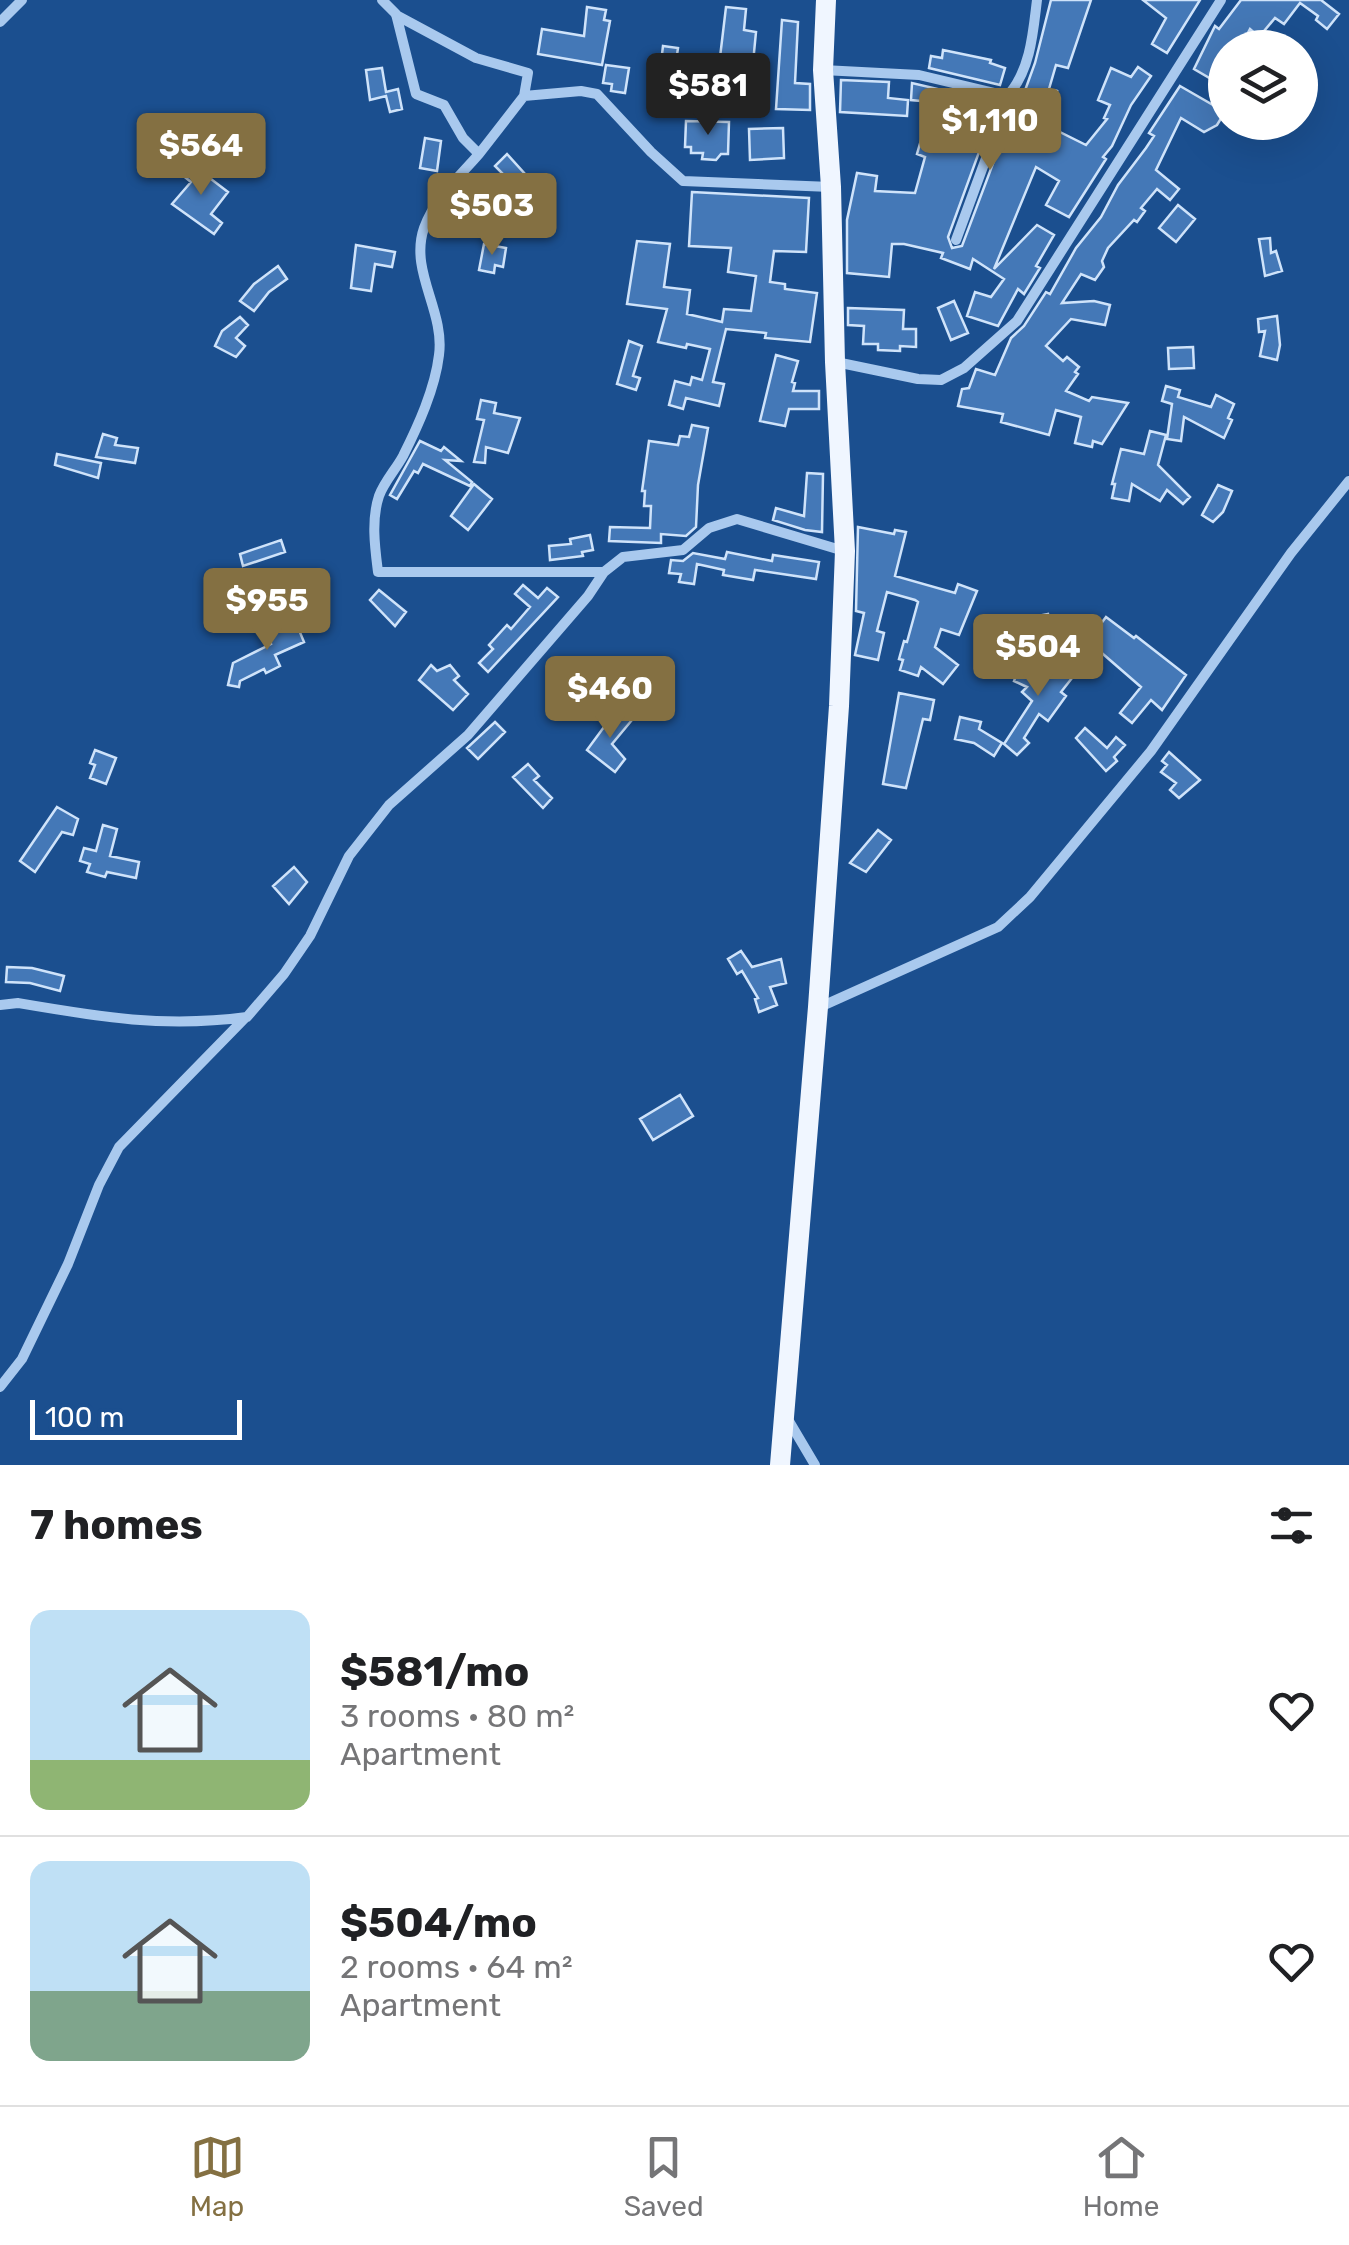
<!DOCTYPE html>
<html lang="en">
<head>
<meta charset="utf-8">
<style>
	:root { --surface:#fff; --page:#f2f2f2; --text:#202124; --muted:#757577; --line:#e0e0e0; --accent:#847042 }
	body { margin:0; font-family:Rubik,sans-serif; background:var(--page); color:var(--text); height:100vh; display:flex; flex-direction:column; font-size:38px; white-space:nowrap }
	* { box-sizing:border-box; margin:0 }
	p { font-size:32px; color:var(--muted) }
	.icon { flex:none; width:55px; height:55px; fill:none; stroke:currentColor; stroke-width:2; stroke-linecap:round; stroke-linejoin:round }
	.map { position:relative; height:1465px; overflow:hidden }
	.panel { display:flex; flex-direction:column; background:var(--surface); flex:1 }
	.panel>* { flex:none }
	.controls { position:absolute; left:1208px; top:30px; display:grid; gap:20px }
	.controls a { display:grid; place-items:center; width:110px; height:110px; border-radius:50%; background:var(--surface); box-shadow:0 10px 40px #0002; font-size:50px }
	.scale { position:absolute; left:30px; bottom:25px; width:212px; box-sizing:border-box; padding-left:10px; border:5px solid #fff; border-top:0; font-size:28px; line-height:35px; white-space:nowrap; color:#fff; -webkit-text-stroke:8px #1b4f8f; paint-order:stroke }
	.price { position:absolute; translate:-50% -85px; padding:0 22px; border-radius:10px; background:var(--accent); color:#fff; font-size:32px; line-height:65px; filter:drop-shadow(0 2px 5px #0008) }
	.price::after { content:''; position:absolute; left:50%; top:60px; width:30px; height:22px; margin-left:-15px; background:inherit; clip-path:polygon(0 0,100% 0,50% 100%) }
	.price.current { background:#222; color:#fff }
	ul { padding:0; list-style:none }
	li { display:flex; align-items:center; gap:30px; height:250px; padding:0 30px }
	li+li { border-top:2px solid var(--line) }
	li span { display:grid; place-items:center; flex:none; width:280px; height:200px; border-radius:20px; color:#555 }
	li>.icon { margin-inline-start:auto }
	span .icon { width:120px; height:120px; fill:#fffc; stroke-width:1 }
	li b { font-size:42px }
	h2 { display:flex; justify-content:space-between; align-items:center; height:120px; padding:0 30px; font-size:42px }
	.tab-bar { display:flex; justify-content:space-around; align-items:center; height:140px; border-top:2px solid var(--line); background:var(--surface); font-size:28px; color:var(--muted) }
	.tab-bar a { display:grid; justify-items:center; gap:5px }
	.tab-bar .current { color:var(--accent) }
	.map>svg:first-child { display:block }
	.building { fill:#4478b7; stroke:#cfe3fa; stroke-width:2.5 }
	.lines { fill:none; stroke-linecap:round; stroke-linejoin:round }
	.minor { stroke:#a9c9ee; stroke-width:10 }
	.primary { stroke:#f0f6ff; stroke-width:20 }
</style>
</head>
<body>
<div class="map">
<svg width="1349" height="1465" viewBox="0 0 1349 1465">
	<rect width="100%" height="100%" fill="#1b4f8f"/>
	<path class="building" d="M1051,0h40l-23,68 -12,-3 -7,24 8,2 -9,35 38,19 21,-26 -3,-1 6,-13 -12,-5 13,-32 20,9 7,-10 13,9 -20,29 -19,41 -9,11 3,2 -37,58 -23,-12 13,-24 -23,-14 -42,102 43,-44 17,10 -18,31 4,2 -16,26 -6,-5 -20,37 -31,-10 8,-24 16,5 13,-18 -31,-20 -3,10 -29,-11 2,-5 -39,-9h-12l-3,33 -42,-4v-53l10,-47 20,3 -2,15 40,2 10,-36 -8,-3 15,-52 -21,-2 1,-17 85,20 -49,134 4,11 10,-2 53,-141 4,2 16,-44z
		M1143,0h57l-33,53 -15,-9 14,-26z
		M1241,0h80l18,14 -12,15 -11,-9 2,-4 -18,-13 -16,21 -9,-6 -16,19 -9,-8 -10,19h-15v39l-31,-18 21,-43 4,3z
		M587,7l19,3 -2,10 6,1 -8,44 -64,-11 4,-25 42,7z
		M726,7l20,2 -2,21 12,2 -4,41 -34,1z
		M782,20l16,2 -3,61 15,1v26l-34,-1z
		M663,46l15,2 -5,34 34,3 -1,14 -49,-4z
		M943,50l48,10 -1,3 15,5 -5,17 -71,-17 2,-12 11,2z
		M606,65l23,3 -4,25 -14,-2 1,-7 -9,-1z
		M382,68l4,24 12,-3 4,20 -12,3 -4,-16 -16,4 -4,-30z
		M841,80l48,2 -1,16 20,2 -1,16 -67,-4z
		M1180,86l45,26 -8,13 -13,7 -23,-14 -25,52 23,19 -9,11 -13,-11 -16,19 4,3 -8,11 -3,-2 -26,28 -6,13 2,6 -9,13 -14,-6 -19,29 32,-2 16,4 -5,20 -34,-6 -25,27 17,15 4,-4 12,10 -4,5 3,2 -12,17 23,10 3,-4 36,6 -26,41 -9,-3 -1,6 -17,-4 6,-26 -25,-7 -7,25 -48,-13 2,-8 -45,-8 4,-17 7,-1 7,-19 19,6 16,-37 13,-12 22,-34 4,2 26,-46 25,-31 17,-32 28,-37 8,-12 -5,-3z
		M686,121l43,1 -1,32h-7l-5,6 -14,-1 1,-6h-12v-6h-6z
		M783,128l1,30 -34,2 -1,-31z
		M425,138l16,3 -4,30 -17,-3z
		M507,154l18,20 -19,18 -11,-11 7,-8 -7,-7z
		M190,163l38,29 -17,22 11,9 -8,11 -42,-30 19,-22 -10,-8z
		M692,192l117,6 -3,54 -32,-1 -4,31 15,2v5l32,4 -7,49 -45,-4 1,-5 -40,-4 -13,53 11,2 -5,22 -33,-8 -3,11 -14,-4 6,-24 15,4 2,-8 10,3 8,-31 -23,-5 -1,4 -28,-6 9,-33 -40,-5 10,-63 33,3 -6,43 26,3 -3,24 35,8 2,-13 27,2 5,-35 -28,-4 3,-24 -42,-2z
		M1178,205l17,14 -19,23 -17,-14z
		M1270,238l1,15 5,-2 6,20 -17,5 -6,-37z
		M484,244l22,4 -3,19 -8,-2 -1,8 -15,-3z
		M356,245l39,7 -3,15 -17,-3 -4,27 -20,-3z
		M278,266l9,13 -18,13 -15,19 -14,-10 14,-17z
		M954,301l14,32 -17,7 -13,-32z
		M848,308l56,2 -1,19h13v18l-16,-1v5l-22,-1v-6h-15l1,-18 -16,-1z
		M1277,316l3,29 -3,15 -17,-4 5,-25 -6,1 -1,-13z
		M240,317l8,8 -12,13 9,8 -9,11 -21,-11 7,-15z
		M629,341l13,5 -9,30 7,2 -4,12 -19,-6z
		M1193,347l1,21 -25,1 -1,-21z
		M776,355l22,6 -6,21 3,1 -2,8h26v18h-30l-4,17 -25,-5z
		M1166,386l14,4 -2,7 33,10 5,-12 18,9 -6,14 4,2 -8,18 -40,-21 -3,24 -14,-2 5,-35 -10,-3z
		M481,400l15,3 -2,10 26,5 -12,35 -22,-6 -1,16 -11,-1 10,-42 -7,-1z
		M692,425l16,3 -10,57 -2,42 -10,9 -25,-2v9l-52,-2 1,-14 40,1 1,-22h-7l1,-15h-3l7,-50 29,4 2,-9 9,1z
		M1150,431l16,4 -8,30 32,32 -7,7 -16,-14 -7,11 -28,-17 -3,17 -17,-3 3,-14h-3l9,-35 23,5z
		M103,434l14,4 -2,7 23,3 -3,15 -39,-6z
		M420,441l21,10 3,-4 17,14 -16,-1 27,22 -2,4 -47,-22 -5,9 -4,-2 -17,28 -7,-4z
		M57,454l44,9 -3,15 -43,-13z
		M807,473l16,1 -1,58 -17,-2 -32,-10 3,-12 28,8z
		M474,484l18,15 -24,31 -17,-14z
		M1218,485l14,6 -9,21 -10,10 -11,-7z
		M858,527l36,7 1,-4 11,2 -11,44 60,17 3,-9 19,7 -18,44 -18,-6 -6,18 23,18 -15,19 -22,-17 -3,9 -18,-6 3,-10 -4,-1 5,-18 3,1 11,-40 -3,-2 -28,-8 -10,39 7,2 -6,27 -23,-5 9,-42 -8,-2z
		M590,535l3,15 -11,2 1,4 -33,4 -1,-14 22,-2 -1,-5z
		M281,540l4,12 -42,14 -3,-12z
		M727,552l45,9 1,-6 46,7 -3,17 -61,-9 -2,10 -30,-5 1,-5 -27,-6 -3,20 -15,-2 2,-8 -12,-1 2,-13 12,1 10,-8 32,6z
		M523,585l15,13 9,-10 11,9 -70,75 -9,-9 14,-14 -4,-4 18,-20 4,4 19,-22 -15,-13z
		M379,590l27,22 -11,14 -25,-26z
		M1048,614l4,19 -18,4 -10,23 -19,-4 3,-11 13,-17 12,-11z
		M1106,617l28,21 2,-2 50,39 -24,35 -11,-10 -19,23 -12,-10 21,-26 -53,-46z
		M294,618l10,24 -29,13 5,11 -14,7 -2,-4 -24,12 -1,6 -11,-2 5,-22 38,-19 -6,-13z
		M1022,660l23,10 3,-5 6,5 6,-6 12,14 -11,14 5,4 -18,25 -9,-7 -15,24 5,5 -12,12 -13,-11 28,-43 -10,-9 5,-5 -13,-6z
		M431,665l6,6 13,-6 9,11 -5,4 14,14 -15,16 -34,-30z
		M899,693l35,7 -4,20 -7,-1 -17,69 -23,-4z
		M618,708l14,12 -20,24 13,15 -10,13 -28,-22z
		M960,717l21,5 -2,7 23,14 -8,13 -20,-13 -19,-4z
		M495,722l10,10 -27,27 -11,-11z
		M1085,728l22,20 9,-11 9,8 -11,12 3,4 -11,10 -30,-33z
		M95,750l21,8 -10,26 -16,-6 5,-13 -5,-2z
		M1169,752l31,28 -21,18 -9,-8 6,-7 -15,-11 6,-7 -5,-4z
		M528,764l11,12 -5,4 18,18 -9,10 -30,-31z
		M57,807l21,12 -5,16 -11,-3 -27,40 -15,-11z
		M103,825l14,4 -7,27 29,6 -3,16 -29,-6 -2,5 -18,-5 3,-8 -10,-3 4,-13 12,3z
		M878,830l13,10 -25,32 -16,-9z
		M294,867l13,15 -18,22 -16,-18z
		M741,951l11,16 29,-8 5,24 -16,4 7,18 -18,7 -4,-13 3,-1 -16,-27 -5,3 -9,-15z
		M7,967l25,1 32,8 -4,15 -30,-8 -24,-1z
		M680,1095l13,21 -40,24 -13,-21z"/>
	<g class="lines">
		<path class="minor" d="M382,0l14,14 20,80 28,11 19,33 16,16c-20,23 -45,45 -55,74 -15,43 21,83 15,127 -4,34 -21,71 -36,101 -7,13 -19,26 -24,40 -8,24 -4,52 -1,76h226
			M396,15l80,43 52,15 -4,23 -45,58
			M0,22l22,-22
			M823,70l96,5 80,19 11,-1c21,-26 23,-61 27,-93
			M524,96l57,-5 16,3 54,58 32,29 148,6
			M956,240l54,-147
			M836,362l82,17 23,1 23,-12 53,-47 204,-321
			M0,1005l18,-2c82,14 146,25 229,14l37,-43 26,-38 39,-80 40,-51 79,-70 120,-139 16,-24 19,-15 60,-7 26,-22 28,-9 107,32
			M820,1007l178,-80 32,-30 121,-146 140,-198 58,-72
			M0,1387l22,-28 46,-95 31,-79 20,-38 126,-129
			M786,1416l29,49"/>
		<path class="primary" d="M780,1465l38,-458 21,-301 6,-155 -10,-189 -4,-175 -8,-117 3,-70"/>
	</g>
</svg>
<div class="controls">
<a><svg class="icon" aria-label="layers" viewBox="0 0 24 24"><path d="M12 4l9 5-9 5-9-5zM3 14l9 5 9-5"/></svg></a>
</div>
<div class="scale">100 m</div>
<b class="price current" style="left:708px;top:138px">$581</b>
<b class="price" style="left:990px;top:173px">$1,110</b>
<b class="price" style="left:201px;top:198px">$564</b>
<b class="price" style="left:492px;top:258px">$503</b>
<b class="price" style="left:267px;top:653px">$955</b>
<b class="price" style="left:1038px;top:699px">$504</b>
<b class="price" style="left:610px;top:741px">$460</b>
</div>
<section class="panel">
<h2>7 homes<svg class="icon" aria-label="filters" viewBox="0 0 24 24"><path d="M4 7h16M4 17h16"/><circle cx="9" cy="7" r="2"/><circle cx="15" cy="17" r="2"/></svg></h2>
<ul>
<li><span style="background:linear-gradient(#bfe0f5 75%,#8fb573 0)"><svg class="icon" aria-label="home" viewBox="0 0 24 24"><path d="M3 11l9-7 9 7M6 9v11h12V9"/></svg></span><div><b>$581/mo</b><p>3 rooms · 80 m²</p><p>Apartment</p></div><svg class="icon" aria-label="heart" viewBox="0 0 24 24"><path d="M12 20l-8-8c-3-5 5-10 8-4 3-6 11-1 8 4z"/></svg></li>
<li><span style="background:linear-gradient(#bfe0f5 65%,#7fa58c 0)"><svg class="icon" aria-label="home" viewBox="0 0 24 24"><path d="M3 11l9-7 9 7M6 9v11h12V9"/></svg></span><div><b>$504/mo</b><p>2 rooms · 64 m²</p><p>Apartment</p></div><svg class="icon" aria-label="heart" viewBox="0 0 24 24"><path d="M12 20l-8-8c-3-5 5-10 8-4 3-6 11-1 8 4z"/></svg></li>
</ul>
</section>
<nav class="tab-bar">
<a class="current"><svg class="icon" aria-label="map" viewBox="0 0 24 24"><path d="M3 6l6-2 6 2 6-2v14l-6 2-6-2-6 2zM9 4v14M15 6v14"/></svg>Map</a>
<a><svg class="icon" aria-label="saved" viewBox="0 0 24 24"><path d="M7 4h10v16l-5-4-5 4z"/></svg>Saved</a>
<a><svg class="icon" aria-label="home" viewBox="0 0 24 24"><path d="M3 11l9-7 9 7M6 9v11h12V9"/></svg>Home</a>
</nav>
</body>
</html>
